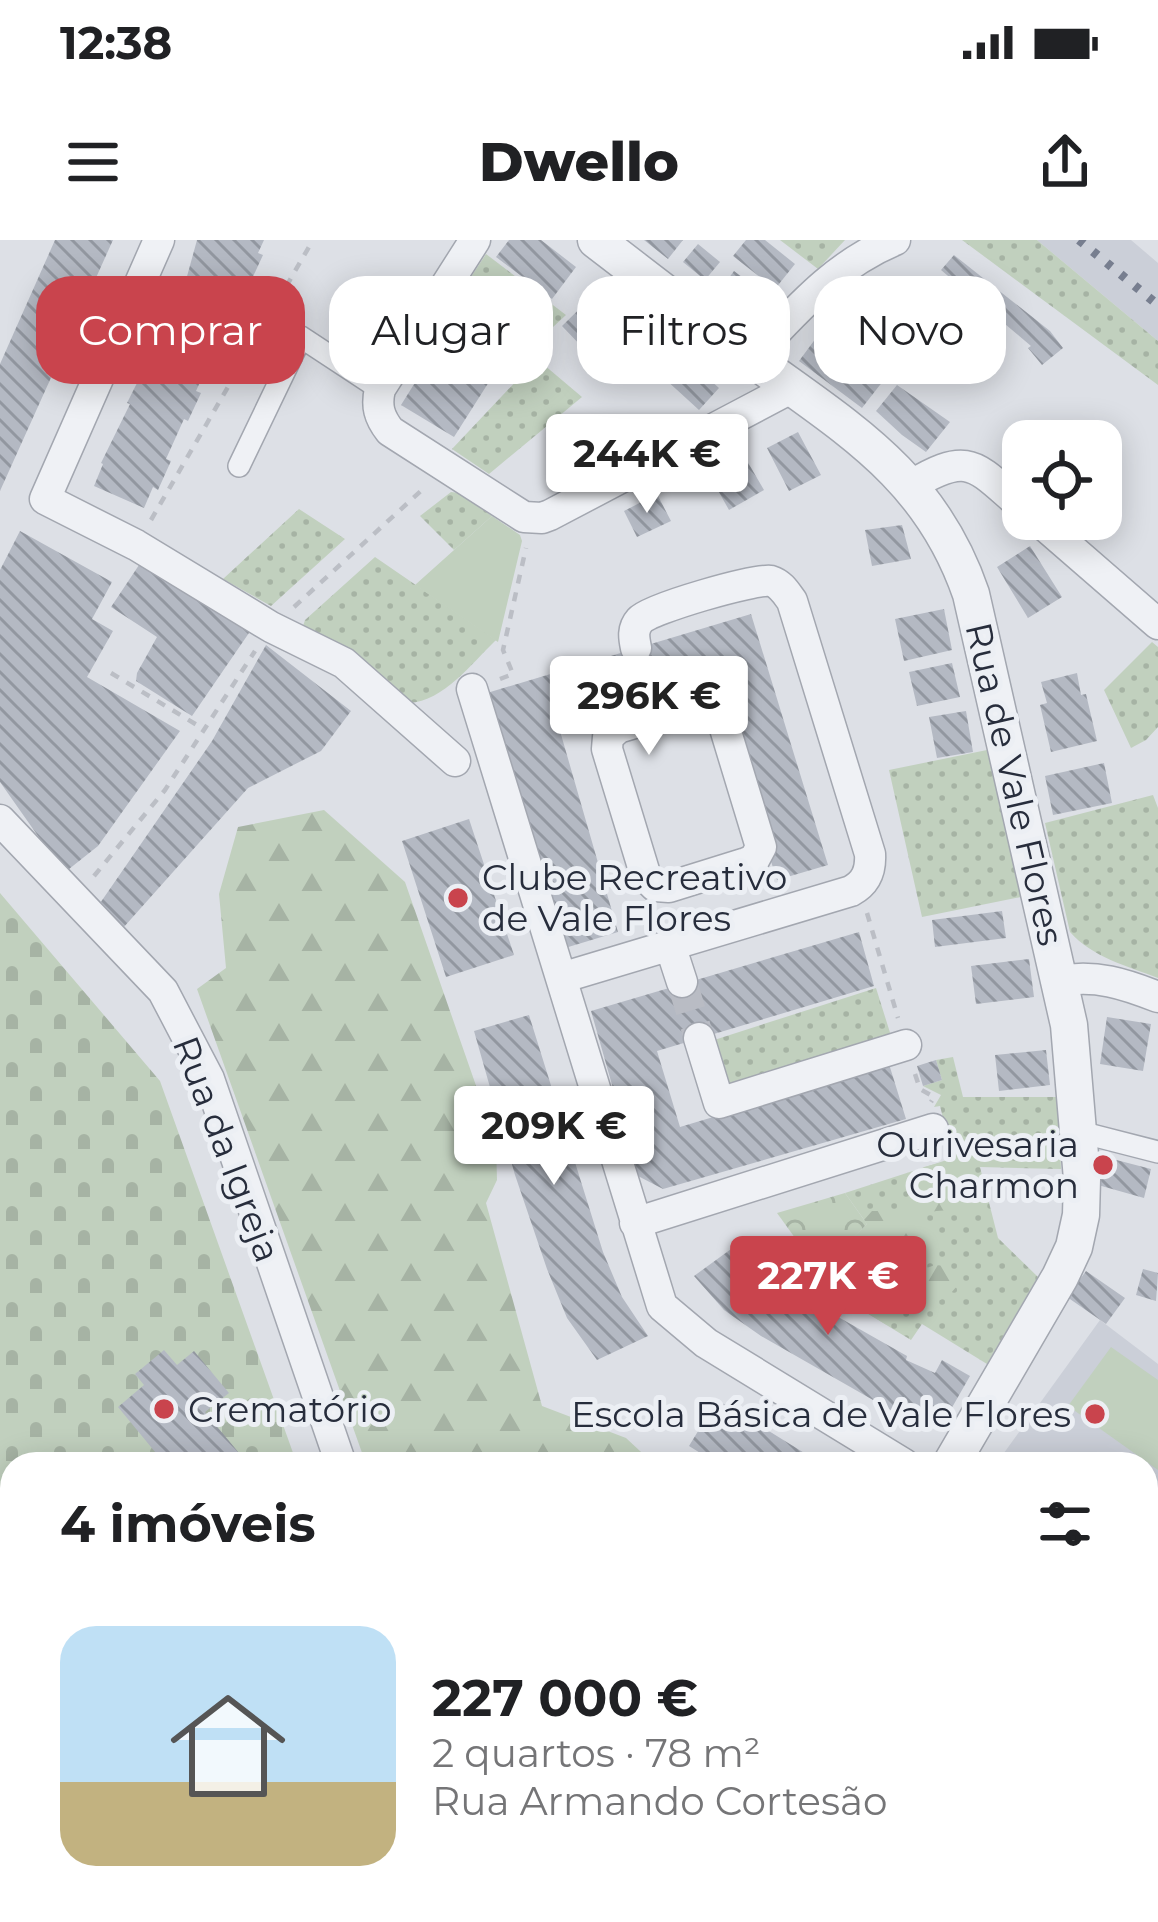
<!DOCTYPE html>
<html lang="pt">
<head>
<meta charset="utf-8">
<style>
	:root { --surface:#fff; --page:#f2f2f2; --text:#202124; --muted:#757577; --accent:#c9444d }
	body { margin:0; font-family:Montserrat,sans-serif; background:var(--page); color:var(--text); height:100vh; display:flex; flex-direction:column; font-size:45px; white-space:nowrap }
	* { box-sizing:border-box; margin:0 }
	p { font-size:39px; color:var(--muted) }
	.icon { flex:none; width:66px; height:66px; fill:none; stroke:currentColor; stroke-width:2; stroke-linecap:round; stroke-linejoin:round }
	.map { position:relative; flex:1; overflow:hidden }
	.drawer { position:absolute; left:0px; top:1212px; width:1158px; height:471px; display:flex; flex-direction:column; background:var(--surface); border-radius:36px 36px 0 0; box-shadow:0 6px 30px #0003 }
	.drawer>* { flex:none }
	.guide { position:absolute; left:36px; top:36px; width:1086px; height:108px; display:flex; gap:24px }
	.fabs { position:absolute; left:1002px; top:180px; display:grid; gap:24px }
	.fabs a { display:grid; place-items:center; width:120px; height:120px; border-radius:24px; background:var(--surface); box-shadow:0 6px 30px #0003; font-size:60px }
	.price { position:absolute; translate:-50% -102px; padding:0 27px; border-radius:12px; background:#fff; color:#222; font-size:39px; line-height:78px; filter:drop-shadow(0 3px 6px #0008) }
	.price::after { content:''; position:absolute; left:50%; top:72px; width:36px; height:27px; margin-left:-18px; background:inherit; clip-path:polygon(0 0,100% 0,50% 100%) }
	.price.selected { background:var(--accent); color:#fff }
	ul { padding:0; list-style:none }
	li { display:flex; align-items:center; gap:36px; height:300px; padding:0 60px }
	li span { display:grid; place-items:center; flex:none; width:336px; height:240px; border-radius:36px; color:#555 }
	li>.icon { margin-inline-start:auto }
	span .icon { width:144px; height:144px; fill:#fffc; stroke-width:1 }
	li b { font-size:51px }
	h2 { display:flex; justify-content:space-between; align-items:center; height:144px; padding:0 60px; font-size:51px }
	.pill { padding:0 42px; border-radius:36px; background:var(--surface); box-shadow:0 6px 30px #0003; font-size:42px; line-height:108px }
	.pill.selected { background:var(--accent); color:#fff }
	.status { display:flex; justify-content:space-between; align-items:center; height:84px; padding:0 60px; background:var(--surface); direction:ltr }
	.status svg { height:33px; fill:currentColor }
	header { display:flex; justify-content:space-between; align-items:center; height:156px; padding:0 60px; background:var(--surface); font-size:54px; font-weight:800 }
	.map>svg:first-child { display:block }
	.built { fill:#cbcfd8 }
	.grass { fill:url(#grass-dots) }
	.forest { fill:url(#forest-firs) }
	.cemetery { fill:url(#cemetery-stones) }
	.park { fill:url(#park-crowns) }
	.pitch { fill:#c1d0be }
	.building { fill:url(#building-back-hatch) }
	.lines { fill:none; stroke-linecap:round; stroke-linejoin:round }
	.minor-tunnel { stroke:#b9bcc4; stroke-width:30; stroke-dasharray:30 15; stroke-linecap:butt }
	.service-casing { stroke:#a3a7b0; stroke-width:18 }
	.pedestrian-casing { stroke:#a3a7b0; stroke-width:24 }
	.minor-casing { stroke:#a3a7b0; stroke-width:33 }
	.tertiary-casing { stroke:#a3a7b0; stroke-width:39 }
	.path { stroke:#bbbec5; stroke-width:4.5; stroke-dasharray:9 9; stroke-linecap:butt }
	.service { stroke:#eff1f5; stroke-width:15 }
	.pedestrian { stroke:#eff1f5; stroke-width:21 }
	.minor { stroke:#eff1f5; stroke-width:30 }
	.tertiary { stroke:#eff1f5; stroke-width:36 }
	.rail { stroke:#777e8f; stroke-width:9; stroke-dasharray:6 12; stroke-linecap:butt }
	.poi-dot { fill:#c9444d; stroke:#eceff4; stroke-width:4.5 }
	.labels { text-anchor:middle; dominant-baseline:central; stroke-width:10; stroke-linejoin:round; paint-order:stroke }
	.street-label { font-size:36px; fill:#272d3c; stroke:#eceff4 }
	.poi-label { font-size:36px; fill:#272d3c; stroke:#eceff4; text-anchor:start }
</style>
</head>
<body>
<div class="status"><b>12:38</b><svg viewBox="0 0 49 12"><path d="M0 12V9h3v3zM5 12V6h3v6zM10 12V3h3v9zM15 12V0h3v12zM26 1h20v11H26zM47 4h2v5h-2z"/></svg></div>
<header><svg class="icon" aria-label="menu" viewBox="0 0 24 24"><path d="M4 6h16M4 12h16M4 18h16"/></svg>Dwello<svg class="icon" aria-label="share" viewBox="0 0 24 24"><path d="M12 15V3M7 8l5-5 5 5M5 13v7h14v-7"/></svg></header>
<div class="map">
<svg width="1158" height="1682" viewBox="0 0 1158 1682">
	<defs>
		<pattern id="grass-dots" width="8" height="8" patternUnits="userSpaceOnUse" patternTransform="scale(3)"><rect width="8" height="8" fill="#c1d0be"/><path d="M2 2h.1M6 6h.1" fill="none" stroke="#a6b3a4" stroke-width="1.8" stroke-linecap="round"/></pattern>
		<pattern id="forest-firs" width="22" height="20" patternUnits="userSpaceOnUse" patternTransform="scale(3)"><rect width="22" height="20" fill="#c1d0be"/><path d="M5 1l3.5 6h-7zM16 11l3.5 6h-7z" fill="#a6b3a4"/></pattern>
		<pattern id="cemetery-stones" width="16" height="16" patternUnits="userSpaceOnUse" patternTransform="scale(3)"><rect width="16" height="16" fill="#c1d0be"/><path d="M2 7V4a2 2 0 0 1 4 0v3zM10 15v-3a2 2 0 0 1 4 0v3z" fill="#a6b3a4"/></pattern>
		<pattern id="park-crowns" width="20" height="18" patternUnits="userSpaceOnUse" patternTransform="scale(3)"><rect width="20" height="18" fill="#c1d0be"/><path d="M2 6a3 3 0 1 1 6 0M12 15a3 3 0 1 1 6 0" fill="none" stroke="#a6b3a4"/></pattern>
		<pattern id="building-back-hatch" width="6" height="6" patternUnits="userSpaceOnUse" patternTransform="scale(3)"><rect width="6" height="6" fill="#b4b9c3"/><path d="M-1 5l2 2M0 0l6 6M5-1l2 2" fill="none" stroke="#9297a0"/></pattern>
	</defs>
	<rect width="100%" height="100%" fill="#dde0e6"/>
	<path class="built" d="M1037,0h94l27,23v78z
		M1100,1080l58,44v195l-12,16v-111h-150z"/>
	<path class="grass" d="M780,0h65l-27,29z
		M962,0h75l121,101v44z
		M486,14l80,61 -40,37 -76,-43z
		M537,119l45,38 -93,77 -37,-25z
		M451,252l8,1 33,23 -38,34 -34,-34z
		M299,269l46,30 -74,67 -48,-27z
		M375,317l121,83c-25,24 -52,61 -87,63l-29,-29 -6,5 -69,-48 -2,-5 2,-6z
		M1152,402l6,5v80l-12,13 -15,8 -27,-58z
		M987,510l34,147 -99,20 -33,-147z
		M1153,555l5,13v170c-31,-12 -66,-21 -88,-46l-25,-109z
		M876,748l16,51 -165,52 -16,-50z
		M953,817l10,40h95l3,72 -81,-2 18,71 40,39 -51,87 -65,-40 -11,16 -133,-81 23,-13 17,24 49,-46 -22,-31 108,-35 -13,-52 -6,1 7,-12 -18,-9 19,-6 -6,-20z"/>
	<path class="forest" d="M324,570l81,72 91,261 1,37 -11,23 56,203 84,32 28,26h-288l-169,-475 29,-21 -7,-74 19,-67z
		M943,922l16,6 2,12 14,7v22c-16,3 -41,-1 -52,6l10,18v22l-11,8 -1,7 14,-5 12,1 8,10 2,10 -6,7 -5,-1 -2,6 -17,8 -14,-4 -8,8h-10l-1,7 -7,8 -40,-24 -3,-9 1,-6 -7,-4 2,-19 8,-6 -3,-8 9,-6 13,-1 -4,-6 4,-12 -3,-4 8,-9h23l3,8h3l3,-11 9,-2 4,-7 -4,-6 -1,-13 12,-13z
		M1158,1364v318h-187l7,-11h168v-291z"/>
	<path class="cemetery" d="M0,653l160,188 137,383h-285v447h483l6,11h-501z"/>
	<path class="park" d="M845,953l22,31 -48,47 -42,-58z"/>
	<path class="pitch" d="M492,276l28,19 2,6 -24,101 -83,-57z
		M1111,1107l47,33v90l-90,-64z"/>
	<path class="building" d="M55,0h58l-113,251v-127z
		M197,0h67l-6,13 5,2 -13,28 -4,-1 -19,40 5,2 -13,28 -4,-2 -10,21 -9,20 5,2 -13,28 -4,-2 -18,40 5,2 -13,29 -5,-3 -9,21 -50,-22 9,-22 -2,-1 29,-59 -3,-1 34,-68h-3l9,-28 16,-27h3z
		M509,0h32l35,27 -24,32 -56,-42z
		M644,0h39l-15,19z
		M746,0h19l30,24 -20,25 -42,-33z
		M698,4l22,18 -15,18 -22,-18z
		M954,15l96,76 13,17 -21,17 -14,-17 3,-2 -90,-76z
		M734,31l23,17 -17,23 -23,-17z
		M606,43l22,24 -44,42 -22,-23z
		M453,82l53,33 -52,82 -53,-32z
		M646,84l20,20 -17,17 -20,-20z
		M819,94l64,47 -21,27 -63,-47z
		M672,106l47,42 -20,22 -46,-42z
		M897,145l53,37 -24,30 -24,-17 -26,-24z
		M798,192l23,43 -32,16 -22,-43z
		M736,202l28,48 -35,20 -27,-48z
		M657,254l14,27 -34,16 -13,-26z
		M902,285l9,34 -39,7 -7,-36z
		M20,291l92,51 -20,37 21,12 -26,46 93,54 -82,115 -34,27 -64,-91v-212z
		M1030,306l32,51 -34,21 -31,-51z
		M141,322l110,68 -59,86 -56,-35 1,-8 20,-36 -46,-30z
		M944,369l8,41 -48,11 -9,-42z
		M751,374l77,251 -51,15 -65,-202 -154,46 60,208 -53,16 -78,-255z
		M266,405l85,66 -30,40 -73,37 -125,140 -27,-19 116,-168z
		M952,423l8,34 -43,9 -8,-34z
		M1077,433l4,22 5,-1 11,47 -46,11 -11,-47 7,-2 -6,-21z
		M966,471l7,41 -36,6 -8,-41z
		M1104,523l8,40 -59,12 -8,-39z
		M469,579l45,136 -68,22 -44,-136z
		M1002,671l4,27 -71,9 -3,-27z
		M859,692l15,54 -217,65 23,76 209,-63 17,55 -243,70 -25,-13 -47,-165z
		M1029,719l5,38 -58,7 -5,-38z
		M529,775l74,237 19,45 26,39 -51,24 -30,-42 -20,-49 -32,-94 -41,-144z
		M1107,777l44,7 -8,47 -43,-7z
		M1046,810l4,35 -51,6 -4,-36z
		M936,820l6,20 -19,6 -6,-20z
		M1105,917l46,12 -7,29 -46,-13z
		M738,1004l23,15 -3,8 14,-1 15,12 1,9 10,-2 18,12 1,8 90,51 -1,4 29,13 7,-13 28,16 -28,49 -28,-16 -6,11 -147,-84 -37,-26 -30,-34z
		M1143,1029l15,4 -2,28 -20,-6z
		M1086,1031l39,27 -19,26 -39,-27z
		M164,1110l13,15 17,-14 35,42 -24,19 34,41 -13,11h-61l-47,-57 26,-22 -9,-11z
		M717,1160l34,20 71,44h-104l-29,-18z
		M787,1671h65l-6,11h-65z"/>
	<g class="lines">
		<path class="minor-tunnel" d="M682,742l17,56"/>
		<g class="service-casing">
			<path id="service" d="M0,1355l12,4
				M409,1671l4,11"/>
		</g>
		<g class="pedestrian-casing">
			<path id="pedestrian" d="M239,226l62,-129 79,52
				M1080,892l78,20"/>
		</g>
		<g class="minor-casing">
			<path id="minor" d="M159,0l-114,259 91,46 135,82 73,36 111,98
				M475,0l-95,149c-4,17 -1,28 10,42l134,86 18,1 8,-3 243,-128
				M751,118c45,-47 82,-92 144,-118
				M910,246c60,-36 64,-21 113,21
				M1037,279l121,105
				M472,449l190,617 44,37 198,121
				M698,464h13l9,8 41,135 -7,13 -8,3 -77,24 -14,-1 -9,-9 -39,-128 1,-12 10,-9z
				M0,580l163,171 46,88 132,385
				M670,705l12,37
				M561,738l290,-87c15,-8 20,-20 19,-37l-78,-253c-6,-8 -11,-17 -21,-20 -15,-3 -122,28 -131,39 -8,9 -6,18 -4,28
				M1060,741c35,-7 65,3 98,16
				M699,798l20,65 187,-58
				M635,983l298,-94
				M529,1671l5,11
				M897,1682l1,-11"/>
		</g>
		<g class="tertiary-casing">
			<path id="tertiary" d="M596,0c51,39 102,79 154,117 95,70 180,117 221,237l98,431 13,154 -1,36 -7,32 -14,30 -109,187
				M686,1682l7,-11"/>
		</g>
		<path class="path" d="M151,280l162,-280
			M294,367l129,-118
			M111,433l91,55
			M500,439l13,-5 -10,-24 23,-102
			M94,636l71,-86 90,-139
			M867,673l31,105
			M915,834l5,15 14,8 -3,5
			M0,1457l12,-4
			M0,1462l12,13
			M0,1572l12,13
			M1146,1648l12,-11
			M0,1652l12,-9
			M138,1671l6,11
			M187,1671l3,11
			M238,1671l3,11
			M296,1671l3,11
			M49,1682l22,-11
			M332,1682l23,-8
			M1020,1682l10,-11"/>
		<use href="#service" class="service"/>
		<use href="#pedestrian" class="pedestrian"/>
		<use href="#minor" class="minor"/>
		<use href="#tertiary" class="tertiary"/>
		<path class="rail" d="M1079,0l79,65"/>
	</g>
	<g class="poi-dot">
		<circle cx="458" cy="658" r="12"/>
		<circle cx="1103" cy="925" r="12"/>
		<circle cx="164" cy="1169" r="12"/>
		<circle cx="1095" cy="1174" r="12"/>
	</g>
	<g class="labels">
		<g class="street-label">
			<text transform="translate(1015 544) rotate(77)">Rua de Vale Flores</text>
			<text transform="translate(227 909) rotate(69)">Rua da Igreja</text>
		</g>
		<g class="poi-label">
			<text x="482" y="637">Clube Recreativo<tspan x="482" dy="41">de Vale Flores</tspan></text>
			<text x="1079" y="904" text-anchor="end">Ourivesaria<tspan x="1079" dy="41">Charmon</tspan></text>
			<text x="188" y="1169">Crematório</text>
			<text x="1071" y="1174" text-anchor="end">Escola Básica de Vale Flores</text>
		</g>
	</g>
</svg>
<div class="fabs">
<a><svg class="icon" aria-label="locate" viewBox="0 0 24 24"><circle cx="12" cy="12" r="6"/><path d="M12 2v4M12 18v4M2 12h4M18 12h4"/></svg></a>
</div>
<b class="price" style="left:647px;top:276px">244K €</b>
<b class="price" style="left:649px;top:518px">296K €</b>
<b class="price" style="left:554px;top:948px">209K €</b>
<b class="price selected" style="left:828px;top:1098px">227K €</b>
<div class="guide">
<a class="pill selected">Comprar</a>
<a class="pill">Alugar</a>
<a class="pill">Filtros</a>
<a class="pill">Novo</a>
</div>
<section class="drawer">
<h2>4 imóveis<svg class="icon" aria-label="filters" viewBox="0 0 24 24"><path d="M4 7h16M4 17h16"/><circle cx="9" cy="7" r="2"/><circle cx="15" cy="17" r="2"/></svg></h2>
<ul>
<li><span style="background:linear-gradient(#bfe0f5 65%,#c2b280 0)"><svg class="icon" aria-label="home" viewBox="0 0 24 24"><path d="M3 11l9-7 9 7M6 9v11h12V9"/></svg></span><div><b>227 000 €</b><p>2 quartos · 78 m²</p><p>Rua Armando Cortesão</p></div></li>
</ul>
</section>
</div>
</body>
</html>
